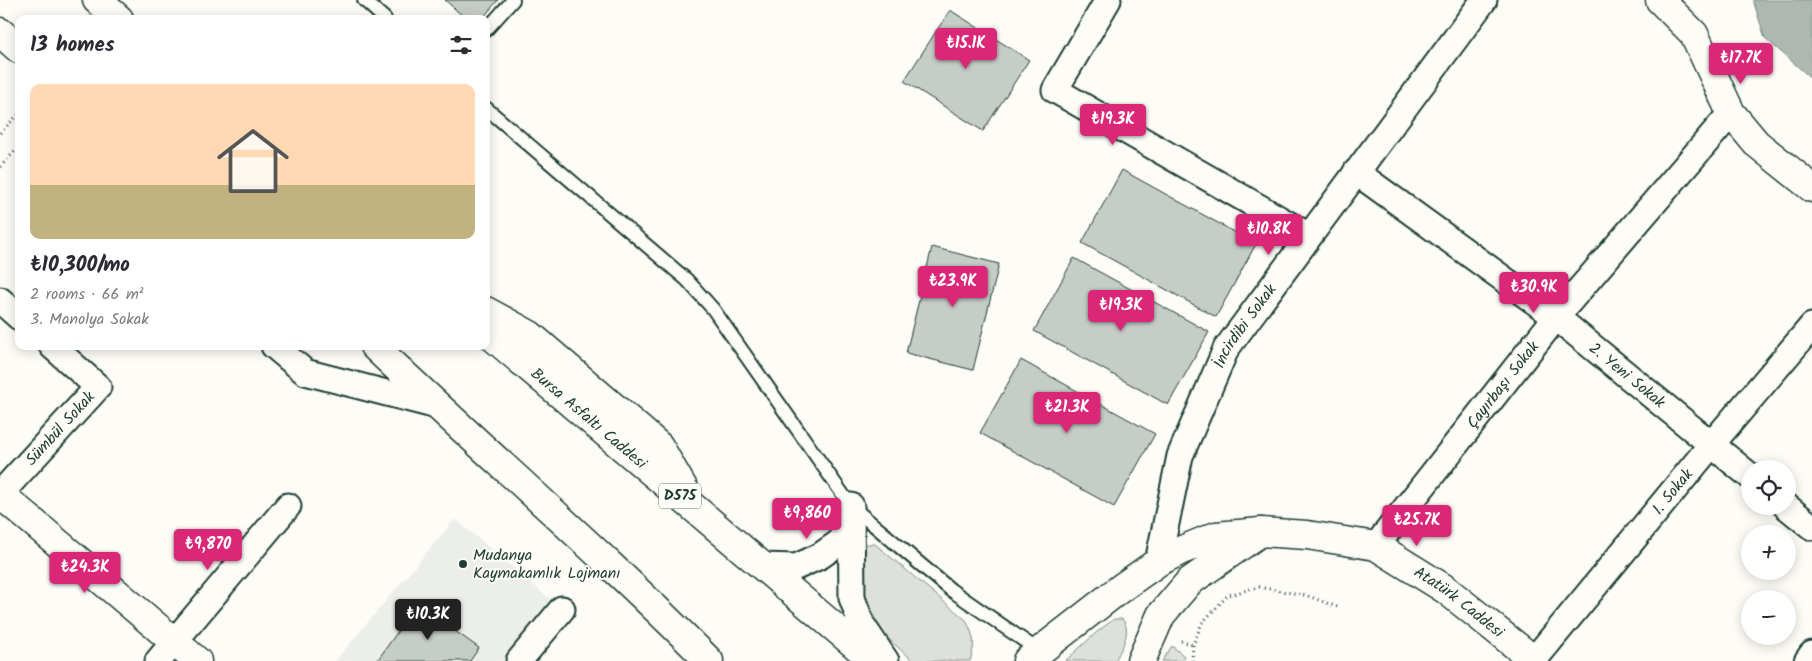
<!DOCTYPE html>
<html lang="en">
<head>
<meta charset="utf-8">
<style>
	:root { --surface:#fff; --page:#f7f7f7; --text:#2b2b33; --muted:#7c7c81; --accent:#db2777 }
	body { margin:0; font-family:Kalam,sans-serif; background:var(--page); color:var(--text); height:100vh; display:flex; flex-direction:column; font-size:19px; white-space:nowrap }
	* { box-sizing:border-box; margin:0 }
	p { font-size:16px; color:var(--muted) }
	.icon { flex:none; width:28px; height:28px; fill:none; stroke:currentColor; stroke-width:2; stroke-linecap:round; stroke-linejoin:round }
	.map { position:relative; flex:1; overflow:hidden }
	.side { position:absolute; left:15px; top:15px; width:475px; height:335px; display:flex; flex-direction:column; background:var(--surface); border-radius:10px; box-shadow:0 2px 12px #0003 }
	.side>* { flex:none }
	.controls { position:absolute; left:1741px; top:460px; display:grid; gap:10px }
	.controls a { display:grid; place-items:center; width:55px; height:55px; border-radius:50%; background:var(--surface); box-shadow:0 2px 12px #0003; font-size:25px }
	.price { position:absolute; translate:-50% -42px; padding:0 11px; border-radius:5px; background:var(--accent); color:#fff; font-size:16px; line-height:32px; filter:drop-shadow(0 1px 2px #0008) }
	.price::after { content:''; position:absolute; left:50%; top:30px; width:15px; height:11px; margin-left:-8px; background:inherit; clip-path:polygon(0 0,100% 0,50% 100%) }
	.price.active { background:#222; color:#fff }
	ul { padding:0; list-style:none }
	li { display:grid; align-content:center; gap:10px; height:265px; padding:0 15px }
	li span { display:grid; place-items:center; height:155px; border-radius:10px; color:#555 }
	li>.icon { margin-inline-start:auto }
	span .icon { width:90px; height:90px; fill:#fffc; stroke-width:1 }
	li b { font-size:21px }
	h2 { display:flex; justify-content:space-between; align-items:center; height:60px; padding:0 15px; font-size:21px }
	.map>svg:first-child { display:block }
	.built { fill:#eceee9 }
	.green { fill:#dde0db; stroke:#7e8e88 }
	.water { fill:#aeb8b1; stroke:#75877f }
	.building { fill:#c6cdc7; stroke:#1f3d34 }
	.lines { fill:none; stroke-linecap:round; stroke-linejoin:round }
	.lane-casing { stroke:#1f3d34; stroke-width:16 }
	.street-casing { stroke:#1f3d34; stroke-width:29 }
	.secondary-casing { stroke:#1f3d34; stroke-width:31 }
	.highway-casing { stroke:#1f3d34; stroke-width:31 }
	.path { stroke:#1f3d34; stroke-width:3; stroke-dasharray:1 4; stroke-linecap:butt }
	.lane { stroke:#fdfcf7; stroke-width:12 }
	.street { stroke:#fdfcf7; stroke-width:25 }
	.secondary { stroke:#fdfcf7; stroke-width:28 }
	.highway { stroke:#fdfcf7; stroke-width:28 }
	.poi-dot { fill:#1f3d34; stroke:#fdfcf7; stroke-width:2 }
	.labels { text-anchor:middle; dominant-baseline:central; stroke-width:4; stroke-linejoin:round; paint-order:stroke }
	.shield { fill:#fdfcf7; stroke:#62766e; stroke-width:1 }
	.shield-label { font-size:15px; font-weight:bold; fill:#1f3d34 }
	.street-label { font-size:16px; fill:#1f3d34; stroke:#fdfcf7 }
	.poi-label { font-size:16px; fill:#1f3d34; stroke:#fdfcf7; text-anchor:start }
</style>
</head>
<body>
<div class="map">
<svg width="1812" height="661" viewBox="0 0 1812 661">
	<rect width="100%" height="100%" fill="#fdfcf7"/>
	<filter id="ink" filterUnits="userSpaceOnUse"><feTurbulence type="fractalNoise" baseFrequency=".02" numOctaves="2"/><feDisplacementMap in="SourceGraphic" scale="10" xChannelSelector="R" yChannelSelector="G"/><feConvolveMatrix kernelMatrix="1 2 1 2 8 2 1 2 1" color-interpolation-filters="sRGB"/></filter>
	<g filter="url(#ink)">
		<path class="built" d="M455,519l107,90 -43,52h-184z"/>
		<path class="green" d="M865,544h10l91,76c8,17 10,22 4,41h-56c-21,-18 -47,-37 -52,-66 -2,-15 -2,-31 -3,-46z
			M1114,619h8c11,12 -1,30 -7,42h-50l32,-29z
			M1172,646l12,10v5h-22z"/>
		<path class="water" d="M1753,0h59v79l-47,-41z"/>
		<path class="building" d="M445,0h53l-16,19h-16z
			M950,10l79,50 -46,71 -79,-50z
			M1122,170l134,74 -40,73 -134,-74z
			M932,247l67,17 -26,106 -67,-17z
			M1074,258l135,74 -41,73 -134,-74z
			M1021,360l134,74 -41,73 -134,-74z
			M417,604l62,44 -9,13h-93z"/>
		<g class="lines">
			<g class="lane-casing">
				<path id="lane" d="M364,0l21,19
					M486,30l27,-30
					M486,108l201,172 26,29 138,197 100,84 88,61"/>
			</g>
			<g class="street-casing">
				<g id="street">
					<path d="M1108,0l-53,90 254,146"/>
					<path id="s1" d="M1356,172l200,145 194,159"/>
					<path d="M0,300l19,17"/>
					<path d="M274,346l31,26 132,34"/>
					<path id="s2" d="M0,494l98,-107 -46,-41"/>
					<path d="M851,506l1,92 10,27 24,36"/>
					<path d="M1786,506l26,21"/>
					<path id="s3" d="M1376,546l180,-229 175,-204"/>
					<path id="s4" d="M1158,562l22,-106 46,-107 258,-349"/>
					<path d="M761,566l35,1 24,-11 20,-14 10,-26"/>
					<path id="s5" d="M1534,660l177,-215 101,-119"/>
					<path d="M158,661l130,-155"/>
					<path d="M519,661l43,-52"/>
					<path d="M1807,661l5,-7"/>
				</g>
			</g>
			<g class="secondary-casing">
				<g id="secondary">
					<path d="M1660,0l34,34 37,79 25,30 56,45"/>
					<path d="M0,494l197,167"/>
					<path id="s6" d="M1261,532l46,3 69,11 69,43 90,72"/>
				</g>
			</g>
			<g class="highway-casing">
				<g id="highway">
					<path d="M97,0l22,19"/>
					<path d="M0,32l19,17"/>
					<path d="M486,311l44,24 129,111 26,45"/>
					<path id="s7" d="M486,331l388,330"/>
					<path d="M374,346c111,106 227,206 335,315"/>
					<path d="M1027,661l94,-73 37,-26 24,-12 34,-14 45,-4"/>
					<path d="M1141,661l20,-46 28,-33 70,-49"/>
				</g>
			</g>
			<path class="path" d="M0,133l19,-19
				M0,167l19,-20
				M1181,641l12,4
				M1192,661l1,-16 9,-22 26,-28 31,-8 49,9 32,12"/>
			<use href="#lane" class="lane"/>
			<use href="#street" class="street"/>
			<use href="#secondary" class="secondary"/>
			<use href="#highway" class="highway"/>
		</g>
	</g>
	<circle class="poi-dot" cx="463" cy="564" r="5"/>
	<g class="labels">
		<rect class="shield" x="659" y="483.5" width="42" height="25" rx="4"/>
		<g class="shield-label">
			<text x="680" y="496">D575</text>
		</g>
		<g class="street-label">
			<text stroke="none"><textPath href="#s4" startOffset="254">İncirdibi Sokak</textPath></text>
			<text stroke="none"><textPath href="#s1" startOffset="339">2. Yeni Sokak</textPath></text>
			<text stroke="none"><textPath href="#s3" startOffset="205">Çayırbaşı Sokak</textPath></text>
			<text stroke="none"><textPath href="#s7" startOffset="135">Bursa Asfaltı Caddesi</textPath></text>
			<text stroke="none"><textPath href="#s2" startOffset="89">Sümbül Sokak</textPath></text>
			<text stroke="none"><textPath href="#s5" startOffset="218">1. Sokak</textPath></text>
			<text stroke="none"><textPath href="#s6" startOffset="216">Atatürk Caddesi</textPath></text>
		</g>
		<g class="poi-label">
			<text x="473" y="555">Mudanya<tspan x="473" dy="18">Kaymakamlık Lojmanı</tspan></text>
		</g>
	</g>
</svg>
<div class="controls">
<a><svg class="icon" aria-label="locate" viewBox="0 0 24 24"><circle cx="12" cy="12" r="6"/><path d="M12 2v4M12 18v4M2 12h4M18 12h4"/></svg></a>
<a>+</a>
<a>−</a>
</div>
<b class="price" style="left:966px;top:70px">₺15.1K</b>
<b class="price" style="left:1741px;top:85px">₺17.7K</b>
<b class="price" style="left:1113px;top:146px">₺19.3K</b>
<b class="price" style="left:1269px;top:256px">₺10.8K</b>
<b class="price" style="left:953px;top:308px">₺23.9K</b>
<b class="price" style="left:1534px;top:314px">₺30.9K</b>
<b class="price" style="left:1121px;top:332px">₺19.3K</b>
<b class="price" style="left:1067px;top:434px">₺21.3K</b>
<b class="price" style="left:807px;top:540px">₺9,860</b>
<b class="price" style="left:1417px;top:547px">₺25.7K</b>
<b class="price" style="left:208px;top:571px">₺9,870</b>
<b class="price" style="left:85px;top:594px">₺24.3K</b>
<b class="price active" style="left:428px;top:641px">₺10.3K</b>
<section class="side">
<h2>13 homes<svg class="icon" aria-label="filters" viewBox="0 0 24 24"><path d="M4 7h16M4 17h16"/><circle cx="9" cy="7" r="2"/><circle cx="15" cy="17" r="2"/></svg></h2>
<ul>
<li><span style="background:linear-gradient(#ffd9b3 65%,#c2b280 0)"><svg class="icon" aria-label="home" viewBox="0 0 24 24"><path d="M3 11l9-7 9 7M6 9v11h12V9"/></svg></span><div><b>₺10,300/mo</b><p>2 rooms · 66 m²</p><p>3. Manolya Sokak</p></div></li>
</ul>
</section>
</div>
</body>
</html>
